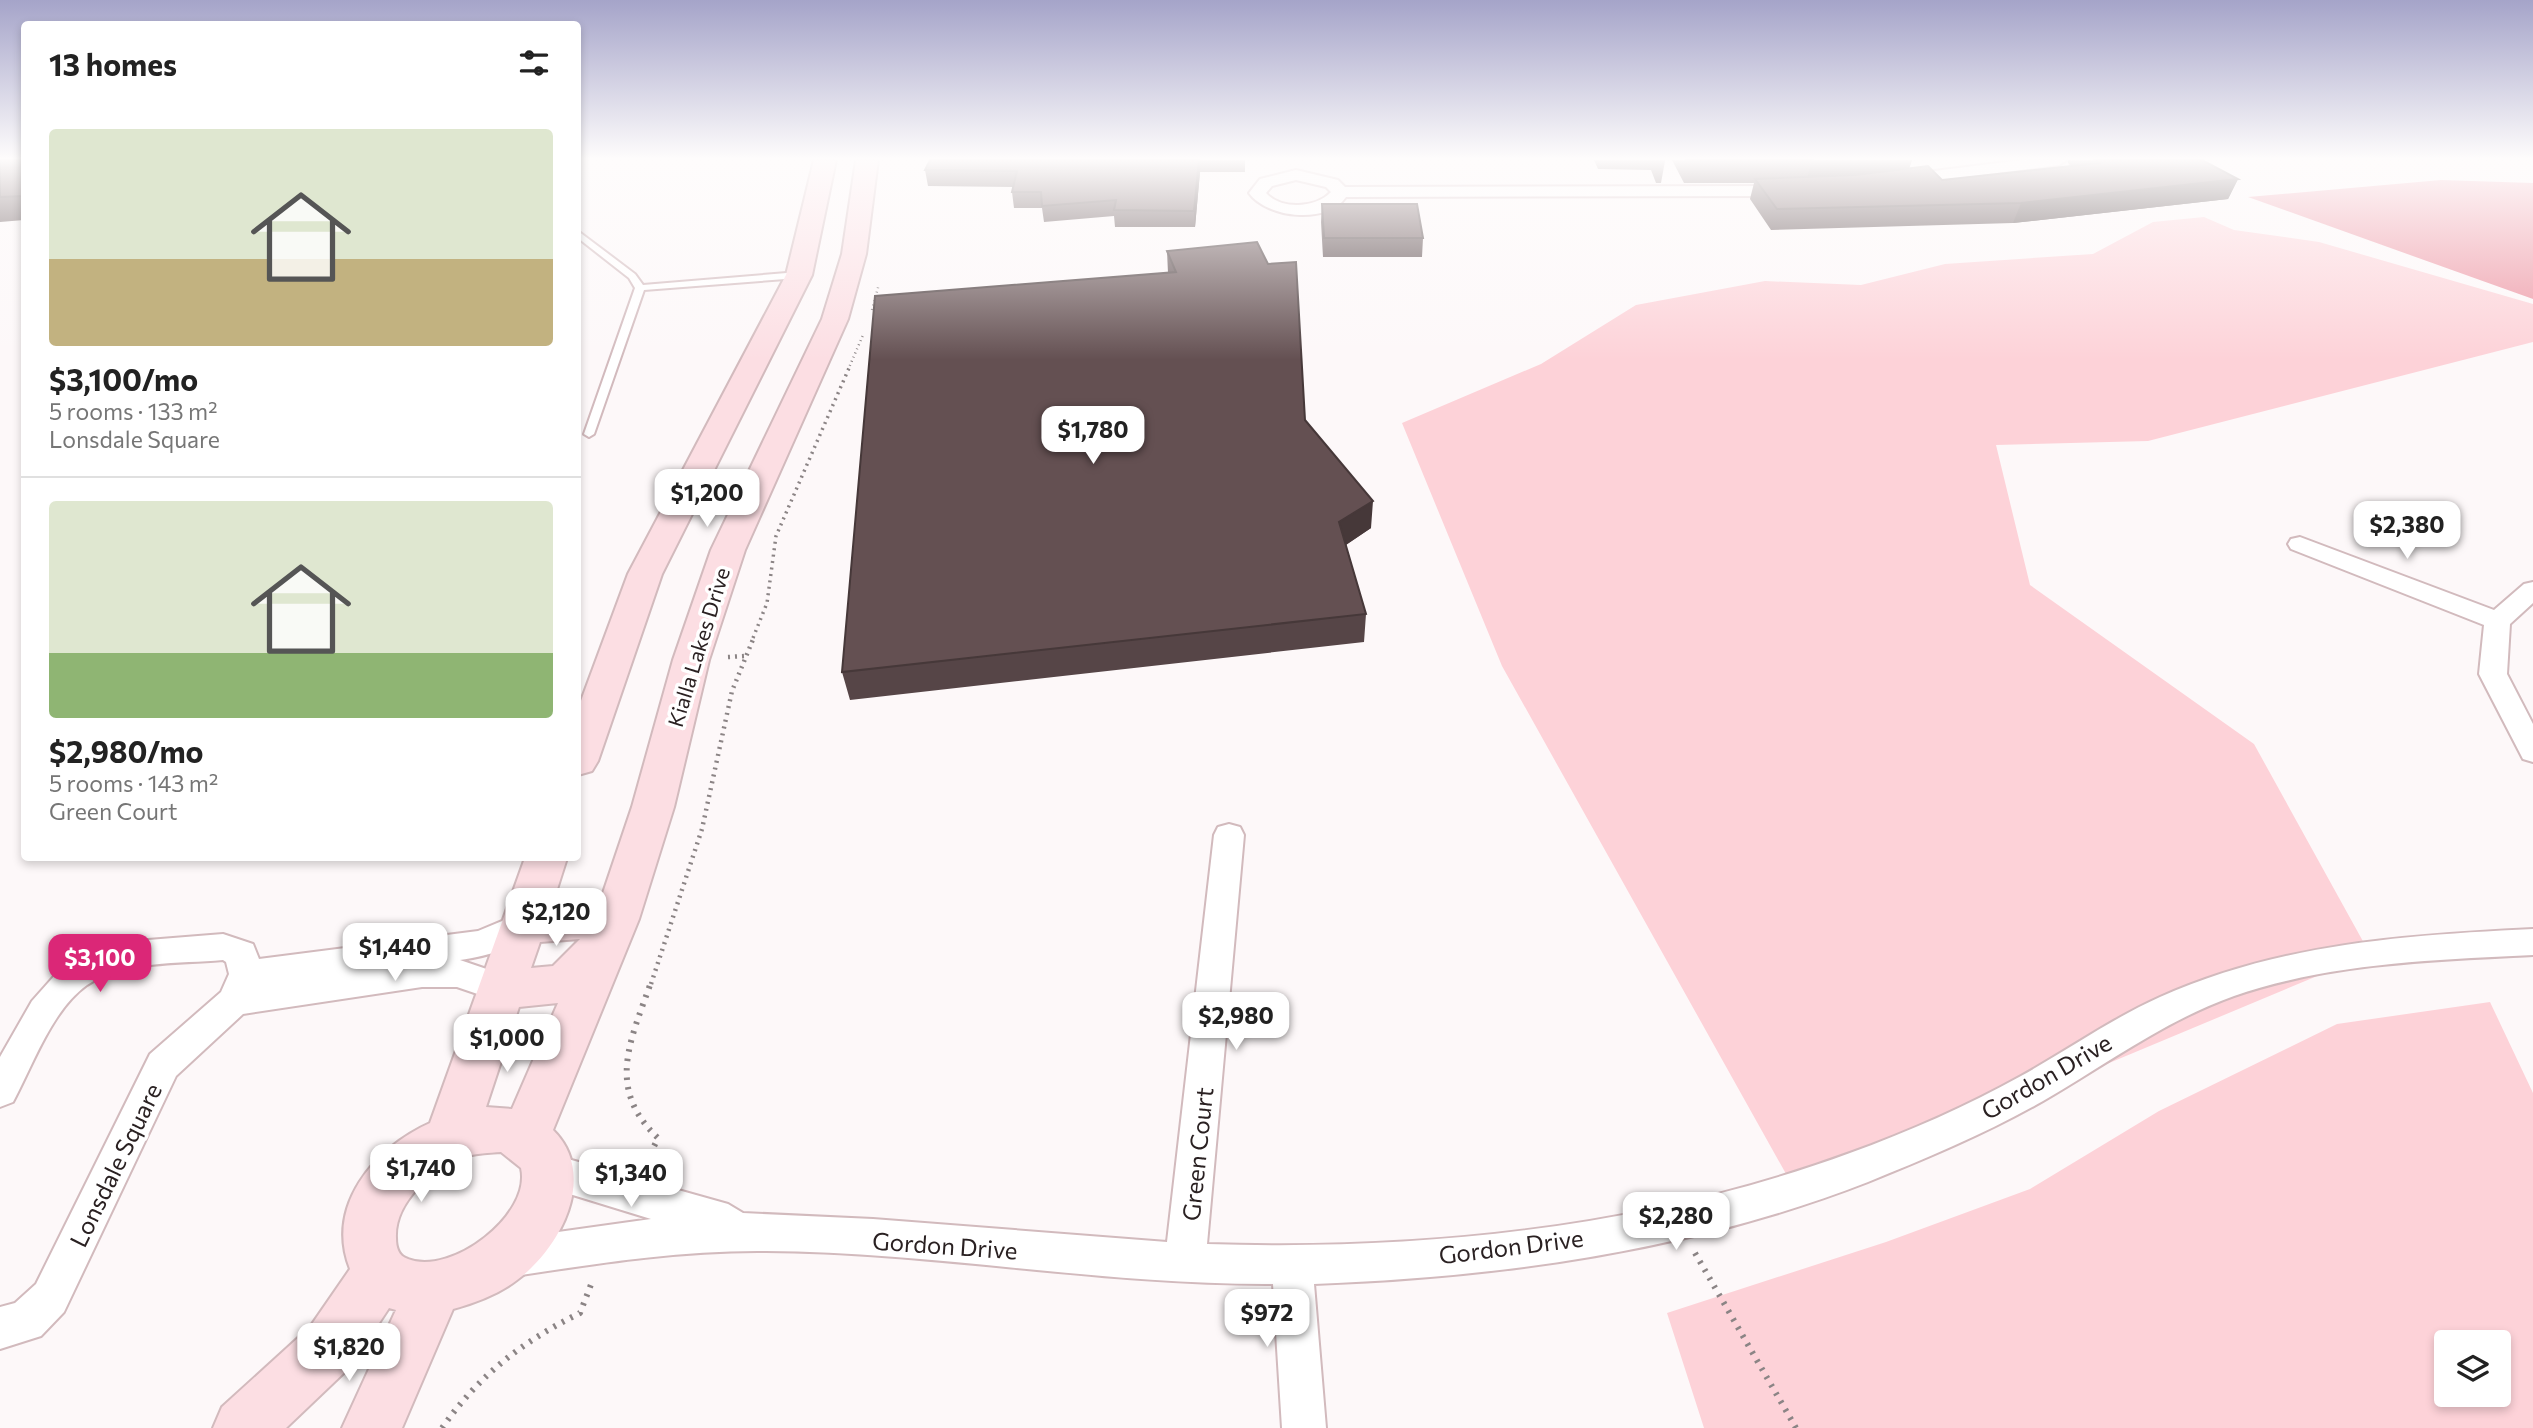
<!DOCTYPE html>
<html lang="en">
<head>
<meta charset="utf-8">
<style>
	:root { --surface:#fff; --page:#f6f6f6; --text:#222; --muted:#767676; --line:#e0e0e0; --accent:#db2777 }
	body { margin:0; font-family:Commissioner,sans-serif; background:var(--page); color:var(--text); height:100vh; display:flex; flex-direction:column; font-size:26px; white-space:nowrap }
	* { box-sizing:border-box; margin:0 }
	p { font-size:23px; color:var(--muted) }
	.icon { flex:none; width:38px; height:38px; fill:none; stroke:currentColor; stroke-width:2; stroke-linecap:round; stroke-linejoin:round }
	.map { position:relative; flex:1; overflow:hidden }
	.drawer { position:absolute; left:21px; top:21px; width:560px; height:840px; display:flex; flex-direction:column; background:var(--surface); border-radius:7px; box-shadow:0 4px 10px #0003 }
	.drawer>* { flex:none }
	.tools { position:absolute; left:2434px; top:1330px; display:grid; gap:14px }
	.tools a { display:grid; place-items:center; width:77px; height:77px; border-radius:7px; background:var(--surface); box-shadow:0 4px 10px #0003; font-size:35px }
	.price { position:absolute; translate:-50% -60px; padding:0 16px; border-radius:14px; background:#fff; color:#222; font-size:23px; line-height:46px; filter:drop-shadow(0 2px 4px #0008) }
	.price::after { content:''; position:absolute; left:50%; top:42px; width:21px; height:16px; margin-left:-10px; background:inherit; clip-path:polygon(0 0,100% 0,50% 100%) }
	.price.selected { background:var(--accent); color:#fff }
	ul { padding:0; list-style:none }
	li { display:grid; align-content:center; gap:14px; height:371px; padding:0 28px }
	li+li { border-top:2px solid var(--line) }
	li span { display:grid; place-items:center; height:217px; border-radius:7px; color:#555 }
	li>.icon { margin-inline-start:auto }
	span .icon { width:126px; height:126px; fill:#fffc; stroke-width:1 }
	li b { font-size:30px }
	h2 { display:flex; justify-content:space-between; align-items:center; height:84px; padding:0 28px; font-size:30px }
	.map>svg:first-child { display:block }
	.green { fill:#fdd2d8; fill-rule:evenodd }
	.forest { fill:#ed96a4 }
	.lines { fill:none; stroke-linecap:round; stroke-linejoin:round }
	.lane-casing { stroke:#d2babd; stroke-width:4 }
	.street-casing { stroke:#d2babd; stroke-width:4 }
	.secondary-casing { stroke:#d2babd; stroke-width:4 }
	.path-far3 { stroke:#8b8485; stroke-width:2.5; stroke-dasharray:1 3.5; stroke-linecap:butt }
	.path-far2 { stroke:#8b8485; stroke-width:3.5; stroke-dasharray:2 4.5; stroke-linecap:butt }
	.path-far1 { stroke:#8b8485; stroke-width:4.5; stroke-dasharray:2 5; stroke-linecap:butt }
	.path { stroke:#8b8485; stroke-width:6; stroke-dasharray:2.5 7; stroke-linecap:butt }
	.lane { fill:#fff; fill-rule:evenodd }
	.street { fill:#fff; fill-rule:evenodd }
	.secondary { fill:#fcdee3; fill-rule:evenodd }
	.wall { fill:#564547 }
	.shaded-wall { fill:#463839 }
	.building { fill:#645052; stroke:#463839; stroke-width:2 }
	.labels { text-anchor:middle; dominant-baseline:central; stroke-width:7; stroke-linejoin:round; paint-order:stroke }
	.street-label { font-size:21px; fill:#2a2122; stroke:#fff }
	.near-street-label { font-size:24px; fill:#2a2122; stroke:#fff }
</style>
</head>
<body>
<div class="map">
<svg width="2533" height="1428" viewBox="0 0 2533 1428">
	<rect width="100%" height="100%" fill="#fdf8f9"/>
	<path class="green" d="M2204,217l30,13 85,12 214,62v38l-385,99 -152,4 34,140 224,159 116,210 -481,201 -94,35 -293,-524 -100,-243 139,-59 95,-59 129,-24 96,4 84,-21 148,-10 60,-32z
		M2490,1002l43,91v335h-829l-37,-115 219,-71 144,-53 129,-78 178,-87zM2446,1342h53v53h-53z"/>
	<path class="forest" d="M2441,180l92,3v116l-285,-102z"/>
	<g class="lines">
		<g class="lane-casing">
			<path id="lane" d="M578,231l57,43 8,11 156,-13 5,3 -5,3 -155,12 -50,144 -5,3 -5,-3 51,-146 -6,-10 -51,-40z"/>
		</g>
		<g class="street-casing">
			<path id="street" d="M2022,160h45l-8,5 -157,20 -8,-5 8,-5z
				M1296,170l42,10 7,7 443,-1 8,5 -8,5 -442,1c-19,28 -79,21 -97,-4l11,-14zM1296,180l30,7 5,5c-15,16 -50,18 -65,1l6,-7z
				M2300,537l194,73 30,-26 9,-2v21l-23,21 -3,50 26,50v38l-10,-3 -44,-85 5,-49 -193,-76 -3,-5 3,-5z
				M1229,824l11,3 4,8 -37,409c215,7 439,-16 643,-91 58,-21 117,-47 171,-77 47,-26 90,-57 139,-79 119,-53 244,-62 373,-68v26c-100,5 -203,8 -299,41 -70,25 -127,68 -191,105 -56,32 -116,57 -175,81 -177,69 -366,95 -554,102l12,144h-44l-9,-144c-170,1 -338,-32 -507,-33 -87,-1 -172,13 -258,26l-14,-5 -6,-14 6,-14 14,-5 143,-20 -114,-35 -6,-12 6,-12 13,-6 178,50 15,9 130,6 294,23 47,-407 4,-8z
				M524,912l12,4 4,9c-11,21 -57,32 -80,35l53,18 5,10 -5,10 -12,4 -44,-15h-35l-179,27 -67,62 -112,236 -23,24 -41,13v-42l15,-4 21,-19 114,-230 71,-62 8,-18 -3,-12 -3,-2c-43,4 -99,0 -136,25 -36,26 -54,80 -74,117l-13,5v-50l32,-56 32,-36 46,-18 38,-7 75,-6 30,10 6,15 219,-28z"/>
		</g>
		<g class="secondary-casing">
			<path id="secondary" d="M814,160h22l-24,115 -150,299 -64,187 -6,10 -14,4v-66l50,-135 158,-299z
				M856,160h22l-12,94 -18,65 -103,231 -36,110 -35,147 -35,112 -86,211c46,45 7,119 -36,150 -18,14 -42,23 -64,29l-51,119h-60l54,-118 -7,-2 -39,59 -64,61h-73l9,-21 88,-80 40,-58c-25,-63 24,-121 80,-146l95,-265h42l-15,47 48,-3 32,-95 41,-147 38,-110 111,-231 20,-65zM580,939l-27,27 -22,2 9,-26zM558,1003l-46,106 -26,-2 33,-100zM501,1152l20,16c11,47 -70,108 -113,91 -10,-3 -12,-12 -12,-21 -2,-35 37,-71 68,-81 12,-4 25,-4 37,-5z"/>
		</g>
		<path class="path-far3" d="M872,310l7,-26
			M848,370l15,-35"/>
		<path class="path-far2" d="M753,638l14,-35 9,-67 73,-168"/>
		<path class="path-far1" d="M728,657l17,-1
			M651,984l51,-155 30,-138 22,-54"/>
		<path class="path" d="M646,1163l12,-25c-53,-50 -27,-98 -7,-156
			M1695,1253l101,175
			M442,1428c37,-53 81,-87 138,-115l12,-31"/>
		<use href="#lane" class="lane"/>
		<use href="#street" class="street"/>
		<use href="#secondary" class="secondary"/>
	</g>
	<path class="wall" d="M0,160h24v60l-24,2z
		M930,160h315v12h-45l-5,55h-80l-1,-11 -70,6 -2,-14h-28l-2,-16 1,-5 -85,-1 -3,-16z
		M1594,160h71v1l-4,22h-5l-5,-13 -53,-1z
		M1672,160h240l-3,8 33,12 129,-14 -3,-3v-3h134l36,19 -10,20 -215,24 -242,7 -21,-31 4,-16h-70z
		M1322,204l101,34 -1,19h-99l-2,-35z
		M1167,251l138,169 66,108 -25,17 20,69 -2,28 -514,58 -8,-28 326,-399z"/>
	<path class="shaded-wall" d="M1200,160v12l-5,55 -1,-16z
		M1812,160h100l-4,12 -102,10z
		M2238,179l-10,20 -215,24 8,-20z
		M1373,501l-2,27 -33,22 1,-28z"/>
	<path class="building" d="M0,160h24v36l-24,1z
		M930,160h269l-5,51 -80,-1 2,-10 -74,6 -1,-14h-29l5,-21 -92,-1z
		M1687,160h127l-126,1z
		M2095,160h107l36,19 -217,24 -244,6 -22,-30 100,-4 73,-9 14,14 157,-17z
		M1322,204h95l6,34h-99z
		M1257,242l11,22 28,-2 9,158 68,81 -34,21 27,92 -524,58 33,-376 301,-24 -9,-21z"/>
	<linearGradient id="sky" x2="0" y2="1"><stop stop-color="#a5a4c9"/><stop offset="0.44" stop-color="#fefcfc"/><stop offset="1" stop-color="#fefcfc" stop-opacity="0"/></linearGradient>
	<rect width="2533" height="360" fill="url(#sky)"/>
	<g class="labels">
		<g class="street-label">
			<text transform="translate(698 647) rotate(-73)">Kialla Lakes Drive</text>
		</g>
		<g class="near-street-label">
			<text transform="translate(2046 1076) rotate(-30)">Gordon Drive</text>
			<text transform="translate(1197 1154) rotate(-84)">Green Court</text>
			<text transform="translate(115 1165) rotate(-64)">Lonsdale Square</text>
			<text transform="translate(945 1245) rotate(4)">Gordon Drive</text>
			<text transform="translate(1511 1246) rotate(-7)">Gordon Drive</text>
		</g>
	</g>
</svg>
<div class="tools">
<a><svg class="icon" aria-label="layers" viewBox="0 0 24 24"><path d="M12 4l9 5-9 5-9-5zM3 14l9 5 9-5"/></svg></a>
</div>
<b class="price" style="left:1093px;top:466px">$1,780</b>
<b class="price" style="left:707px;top:529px">$1,200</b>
<b class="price" style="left:2407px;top:561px">$2,380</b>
<b class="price" style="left:556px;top:948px">$2,120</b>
<b class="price" style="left:395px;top:983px">$1,440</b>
<b class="price selected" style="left:100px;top:994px">$3,100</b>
<b class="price" style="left:1236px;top:1052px">$2,980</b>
<b class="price" style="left:507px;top:1074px">$1,000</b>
<b class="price" style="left:421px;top:1204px">$1,740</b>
<b class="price" style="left:631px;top:1209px">$1,340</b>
<b class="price" style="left:1676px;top:1252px">$2,280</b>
<b class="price" style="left:1267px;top:1349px">$972</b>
<b class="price" style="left:349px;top:1383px">$1,820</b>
<section class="drawer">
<h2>13 homes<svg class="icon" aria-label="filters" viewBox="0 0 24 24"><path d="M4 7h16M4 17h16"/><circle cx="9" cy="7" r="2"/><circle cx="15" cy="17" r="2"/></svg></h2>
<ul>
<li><span style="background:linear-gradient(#dfe7d0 60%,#c2b280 0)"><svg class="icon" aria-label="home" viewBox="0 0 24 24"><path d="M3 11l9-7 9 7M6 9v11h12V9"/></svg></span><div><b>$3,100/mo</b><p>5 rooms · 133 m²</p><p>Lonsdale Square</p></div></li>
<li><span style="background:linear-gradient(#dfe7d0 70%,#8fb573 0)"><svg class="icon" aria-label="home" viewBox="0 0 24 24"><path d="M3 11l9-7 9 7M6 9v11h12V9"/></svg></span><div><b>$2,980/mo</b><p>5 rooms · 143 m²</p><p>Green Court</p></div></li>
</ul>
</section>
</div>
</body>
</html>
